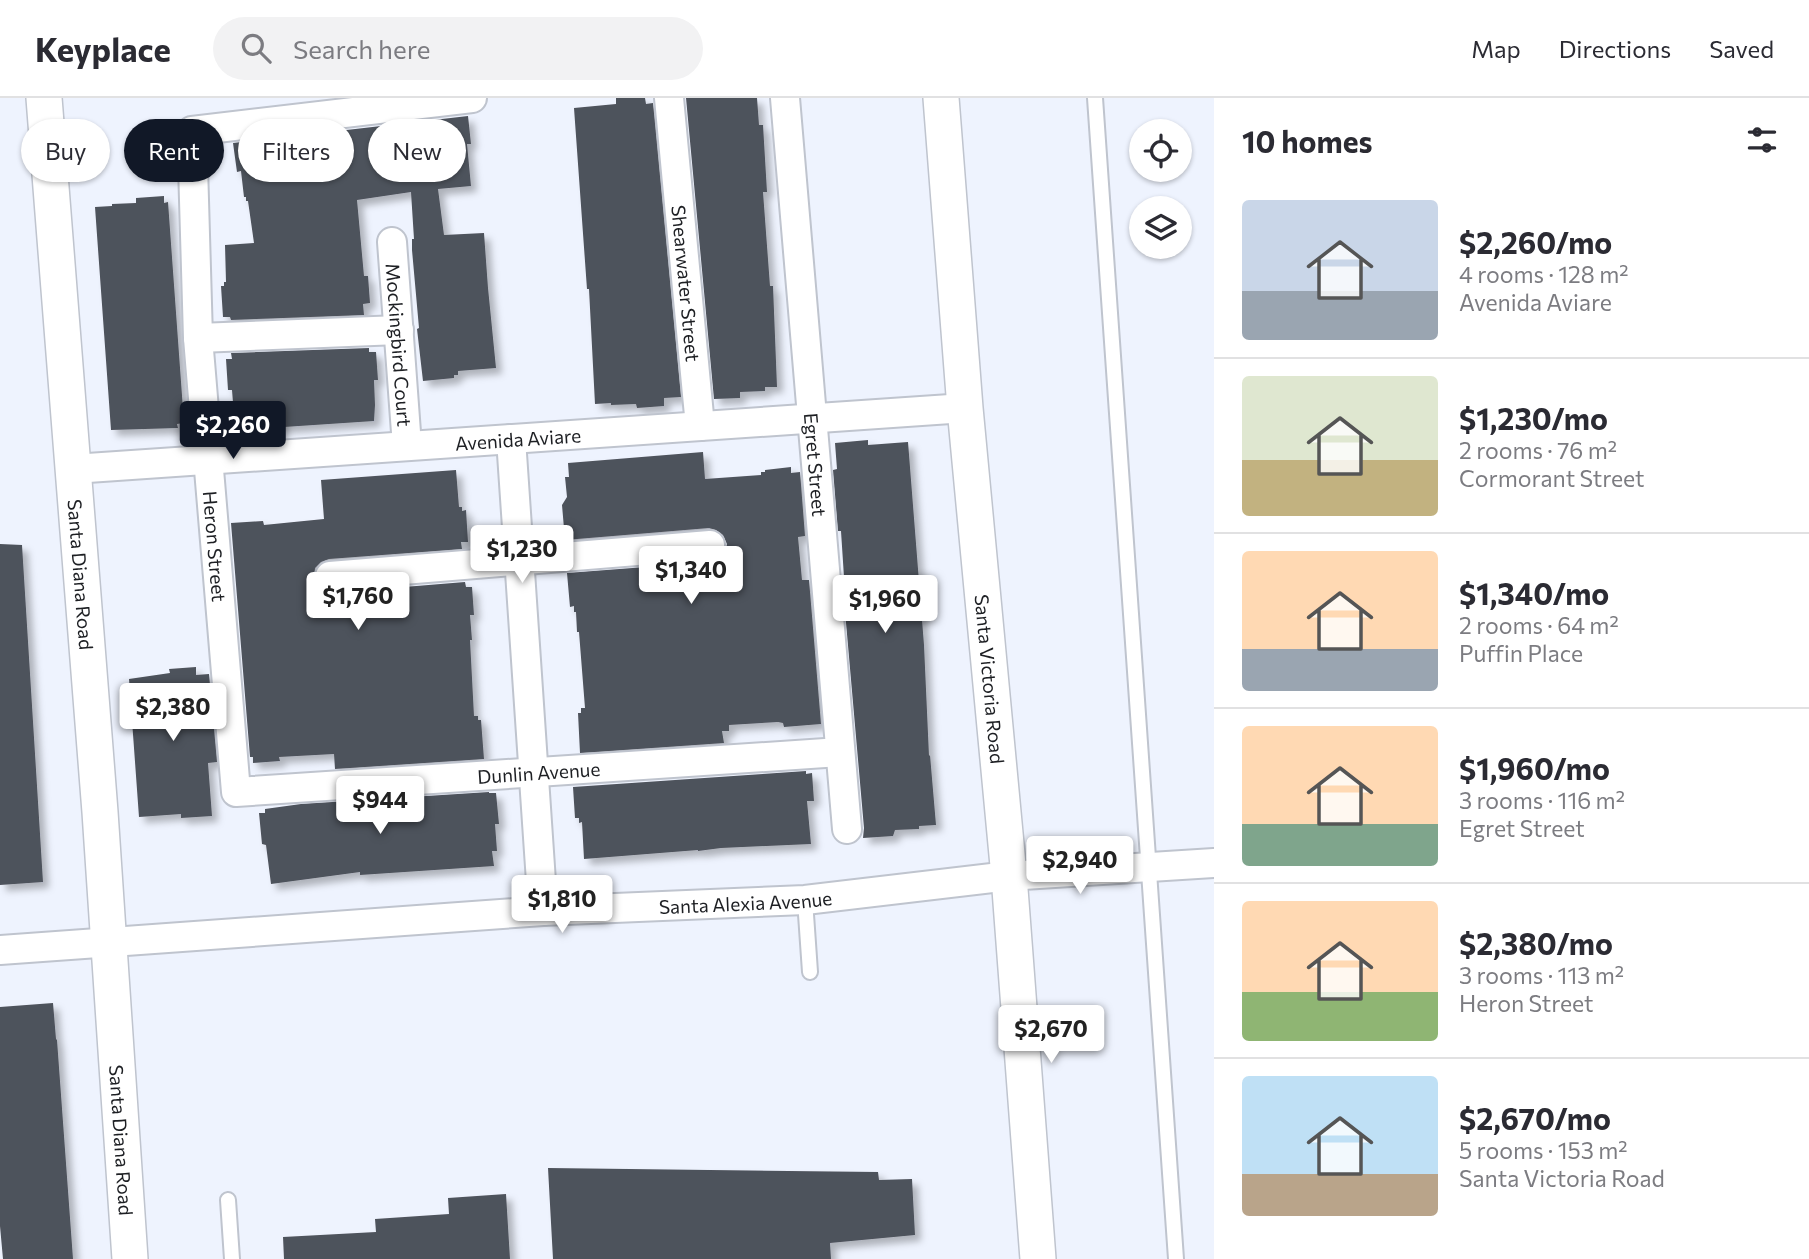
<!DOCTYPE html>
<html lang="en">
<head>
<meta charset="utf-8">
<style>
	:root { --surface:#fff; --page:#f2f2f3; --text:#2b2b33; --muted:#7c7c81; --line:#e1e1e2; --accent:#111827 }
	body { margin:0; font-family:Commissioner,sans-serif; background:var(--page); color:var(--text); height:100vh; display:flex; flex-direction:column; font-size:26px; white-space:nowrap }
	* { box-sizing:border-box; margin:0 }
	p { font-size:23px; color:var(--muted) }
	.icon { flex:none; width:38px; height:38px; fill:none; stroke:currentColor; stroke-width:2; stroke-linecap:round; stroke-linejoin:round }
	.map { position:relative; flex:1; overflow:hidden }
	.details { display:flex; flex-direction:column; background:var(--surface); width:595px }
	.details>* { flex:none }
	.hud { position:absolute; left:21px; top:21px; width:665px; height:63px; display:flex; gap:14px }
	.fabs { position:absolute; left:1129px; top:21px; display:grid; gap:14px }
	.fabs a { display:grid; place-items:center; width:63px; height:63px; border-radius:50%; background:var(--surface); box-shadow:0 2px 5px #0004; font-size:35px }
	.price { position:absolute; translate:-50% -60px; padding:0 16px; border-radius:7px; background:#fff; color:#222; font-size:23px; line-height:46px; filter:drop-shadow(0 2px 4px #0008) }
	.price::after { content:''; position:absolute; left:50%; top:42px; width:21px; height:16px; margin-left:-10px; background:inherit; clip-path:polygon(0 0,100% 0,50% 100%) }
	.price.active { background:var(--accent); color:#fff }
	ul { padding:0; list-style:none }
	li { display:flex; align-items:center; gap:21px; height:175px; padding:0 28px }
	li+li { border-top:2px solid var(--line) }
	li span { display:grid; place-items:center; flex:none; width:196px; height:140px; border-radius:7px; color:#555 }
	li>.icon { margin-inline-start:auto }
	span .icon { width:84px; height:84px; fill:#fffc; stroke-width:1 }
	li b { font-size:30px }
	h2 { display:flex; justify-content:space-between; align-items:center; height:84px; padding:0 28px; font-size:30px }
	.chip { padding:0 24px; border-radius:32px; background:var(--surface); box-shadow:0 2px 5px #0004; font-size:24px; line-height:63px }
	.chip.active { background:var(--accent); color:#fff }
	header { display:flex; align-items:center; gap:42px; box-sizing:border-box; height:98px; padding:0 35px; background:var(--surface); border-bottom:2px solid var(--line) }
	header strong { font-size:33px }
	nav { display:flex; gap:38px; margin-inline-start:auto; font-size:24px }
	.search { width:490px; height:63px; background:var(--page); display:flex; align-items:center; gap:18px; box-sizing:border-box; padding:0 24px; border-radius:38px; color:var(--muted); font-size:26px }
	main { display:flex; flex:1; min-height:0 }
	.map>svg:first-child { display:block }
	.building { fill:#4e525b; filter:url(#shadow) }
	.lines { fill:none; stroke-linecap:round; stroke-linejoin:round }
	.service-casing { stroke:#bfc4ce; stroke-width:18 }
	.minor-casing { stroke:#bfc4ce; stroke-width:32 }
	.tertiary-casing { stroke:#bfc4ce; stroke-width:38 }
	.service { stroke:#fff; stroke-width:14 }
	.minor { stroke:#fff; stroke-width:28 }
	.tertiary { stroke:#fff; stroke-width:35 }
	.labels { text-anchor:middle; dominant-baseline:central; stroke-width:7; stroke-linejoin:round; paint-order:stroke }
	.street-label { font-size:19px; fill:#1d1f23; stroke:#fff }
</style>
</head>
<body>
<header>
<strong>Keyplace</strong>
<div class="search"><svg class="icon" aria-label="search" viewBox="0 0 24 24"><circle cx="10" cy="10" r="6"/><path d="M15 15l6 6"/></svg>Search here</div>
<nav><a>Map</a><a>Directions</a><a>Saved</a></nav>
</header>
<main>
<div class="map">
<svg width="1214" height="1161" viewBox="0 0 1214 1161">
	<defs>
		<filter id="shadow"><feDropShadow dx="6" dy="6" stdDeviation="3.5" flood-color="#0004"/></filter>
	</defs>
	<rect width="100%" height="100%" fill="#eef3fe"/>
	<path class="building" d="M616,0h29l1,6 7,-1 28,294 -17,1v8l-27,2 -1,-4 -25,1v-2l-16,1 -6,-115h-2l-13,-181 42,-4z
		M686,0h71l2,27h4l4,67h-4l7,94h3l4,101h-12v4l-25,1v6l-26,1z
		M468,18l3,28h-4l4,42 -33,3 6,46 40,-2 4,55 8,80 -38,3v4h-4v3l-31,3 -6,-52 2,-1 -7,-78v-11h2l-3,-47 -54,8 7,76h4l2,27 -7,1 1,11 -133,5 -1,-3h-7l-2,-31h3v-4h2l-1,-37 29,-2 -6,-42h-2v-4h-2l-3,-26 -4,1 -4,-29z
		M164,98v7l4,-1 16,221 -7,1 1,4 -67,2 -16,-223 17,-1v-2l24,-1v-5z
		M369,250v4h7l2,28h-4l1,25 -1,16 -135,9v-10h-2l-1,-5h-2l-2,-25h-4l-2,-31h6l-1,-6z
		M868,342v5l40,-3 16,203 5,111 1,-1 6,70 -17,1v3l-24,1 -2,6 -30,2 1,-10 -22,-251h2l-3,-46h-3l-5,-61 4,-1 -2,-26z
		M703,354l2,27 56,-4v-3h4v-2l26,-3v6l9,-1 5,64 -7,1 4,43h7l12,144 -37,3 -1,-4 -5,-1 -49,3v6h-7l2,12 -144,10 -2,-40h3v-5h4l-6,-76h-2l-1,-20h-2v-6l-4,1 -3,-34 144,-11 9,-4 5,-5 2,-9 -4,-9 -7,-5 -7,-2 -144,12 -3,-35 5,-8 -2,-20h4l-1,-14z
		M456,372l3,37h3v4l4,-1 2,32h-7l1,7 -133,10 -8,3 -6,6 -1,10 3,8 5,5 9,2 134,-11 1,5h6l2,28h-4l2,25h-2l4,76h4v4h3l3,39 -149,10 -1,-15 -55,3 1,4 -27,2v-6h-3l-19,-234 32,-2 1,4 60,-6 -3,-39z
		M0,446l22,1 21,337 -43,3z
		M196,569v8l13,-1 8,88 -9,1 4,53 -31,2v-4l-42,3 -10,-138 41,-6 -1,-4z
		M806,673v3l6,-1 2,28h-7l4,43 -90,4 -23,3v-1l-114,9 -2,-37 -3,1v-5h-4l-2,-31z
		M489,694v1h7l3,31h-4l2,27h-5l2,15 -134,9v-3l-89,12 -5,-39 -4,-1 -3,-31h6v-4l36,-5z
		M53,905l3,36 1,1 16,219h-70l-3,-33v-219z
		M548,1070l330,4 1,8 33,-1 3,56 -85,8 1,16h-278z
		M506,1096l4,65h-226l-1,-22 93,-5 -1,-13 74,-5 -1,-16z"/>
	<g class="lines">
		<g class="service-casing">
			<path id="service" d="M1095,0l81,1161
				M805,802l5,72
				M228,1102l4,59"/>
		</g>
		<g class="minor-casing">
			<g id="minor">
				<path id="s1" d="M472,0l-280,33 6,207 38,454 604,-40"/>
				<path id="s2" d="M669,0l31,328"/>
				<path id="s3" d="M785,0l62,731"/>
				<path id="s4" d="M392,144l15,204"/>
				<path d="M198,240l201,-8"/>
				<path d="M511,341l32,472"/>
				<path id="s5" d="M73,371l892,-61"/>
				<path d="M330,478l380,-31"/>
				<path id="s6" d="M0,852l543,-39 262,-11 204,-24 205,-13"/>
			</g>
		</g>
		<g class="tertiary-casing">
			<g id="tertiary">
				<path id="s7" d="M44,0l56,714 30,447"/>
				<path id="s8" d="M941,0l24,310 44,468 29,383"/>
			</g>
		</g>
		<use href="#service" class="service"/>
		<use href="#minor" class="minor"/>
		<use href="#tertiary" class="tertiary"/>
	</g>
	<g class="labels">
		<g class="street-label">
			<text stroke="none"><textPath href="#s2" startOffset="186">Shearwater Street</textPath></text>
			<text stroke="none"><textPath href="#s4" startOffset="103">Mockingbird Court</textPath></text>
			<text stroke="none"><textPath href="#s5" startOffset="446">Avenida Aviare</textPath></text>
			<text stroke="none"><textPath href="#s3" startOffset="368">Egret Street</textPath></text>
			<text stroke="none"><textPath href="#s1" startOffset="698">Heron Street</textPath></text>
			<text stroke="none"><textPath href="#s7" startOffset="478">Santa Diana Road</textPath></text>
			<text stroke="none"><textPath href="#s8" startOffset="583">Santa Victoria Road</textPath></text>
			<text stroke="none"><textPath href="#s1" startOffset="1248">Dunlin Avenue</textPath></text>
			<text stroke="none"><textPath href="#s6" startOffset="747">Santa Alexia Avenue</textPath></text>
			<text stroke="none"><textPath href="#s7" startOffset="1045">Santa Diana Road</textPath></text>
		</g>
	</g>
</svg>
<div class="fabs">
<a><svg class="icon" aria-label="locate" viewBox="0 0 24 24"><circle cx="12" cy="12" r="6"/><path d="M12 2v4M12 18v4M2 12h4M18 12h4"/></svg></a>
<a><svg class="icon" aria-label="layers" viewBox="0 0 24 24"><path d="M12 4l9 5-9 5-9-5zM3 14l9 5 9-5"/></svg></a>
</div>
<b class="price active" style="left:233px;top:363px">$2,260</b>
<b class="price" style="left:522px;top:487px">$1,230</b>
<b class="price" style="left:691px;top:508px">$1,340</b>
<b class="price" style="left:358px;top:534px">$1,760</b>
<b class="price" style="left:885px;top:537px">$1,960</b>
<b class="price" style="left:173px;top:645px">$2,380</b>
<b class="price" style="left:380px;top:738px">$944</b>
<b class="price" style="left:1080px;top:798px">$2,940</b>
<b class="price" style="left:562px;top:837px">$1,810</b>
<b class="price" style="left:1051px;top:967px">$2,670</b>
<div class="hud">
<a class="chip">Buy</a>
<a class="chip active">Rent</a>
<a class="chip">Filters</a>
<a class="chip">New</a>
</div>
</div>
<section class="details">
<h2>10 homes<svg class="icon" aria-label="filters" viewBox="0 0 24 24"><path d="M4 7h16M4 17h16"/><circle cx="9" cy="7" r="2"/><circle cx="15" cy="17" r="2"/></svg></h2>
<ul>
<li><span style="background:linear-gradient(#c9d6e8 65%,#9aa5b1 0)"><svg class="icon" aria-label="home" viewBox="0 0 24 24"><path d="M3 11l9-7 9 7M6 9v11h12V9"/></svg></span><div><b>$2,260/mo</b><p>4 rooms · 128 m²</p><p>Avenida Aviare</p></div></li>
<li><span style="background:linear-gradient(#dfe7d0 60%,#c2b280 0)"><svg class="icon" aria-label="home" viewBox="0 0 24 24"><path d="M3 11l9-7 9 7M6 9v11h12V9"/></svg></span><div><b>$1,230/mo</b><p>2 rooms · 76 m²</p><p>Cormorant Street</p></div></li>
<li><span style="background:linear-gradient(#ffd9b3 70%,#9aa5b1 0)"><svg class="icon" aria-label="home" viewBox="0 0 24 24"><path d="M3 11l9-7 9 7M6 9v11h12V9"/></svg></span><div><b>$1,340/mo</b><p>2 rooms · 64 m²</p><p>Puffin Place</p></div></li>
<li><span style="background:linear-gradient(#ffd9b3 70%,#7fa58c 0)"><svg class="icon" aria-label="home" viewBox="0 0 24 24"><path d="M3 11l9-7 9 7M6 9v11h12V9"/></svg></span><div><b>$1,960/mo</b><p>3 rooms · 116 m²</p><p>Egret Street</p></div></li>
<li><span style="background:linear-gradient(#ffd9b3 65%,#8fb573 0)"><svg class="icon" aria-label="home" viewBox="0 0 24 24"><path d="M3 11l9-7 9 7M6 9v11h12V9"/></svg></span><div><b>$2,380/mo</b><p>3 rooms · 113 m²</p><p>Heron Street</p></div></li>
<li><span style="background:linear-gradient(#bfe0f5 70%,#b9a48a 0)"><svg class="icon" aria-label="home" viewBox="0 0 24 24"><path d="M3 11l9-7 9 7M6 9v11h12V9"/></svg></span><div><b>$2,670/mo</b><p>5 rooms · 153 m²</p><p>Santa Victoria Road</p></div></li>
</ul>
</section>
</main>
</body>
</html>
